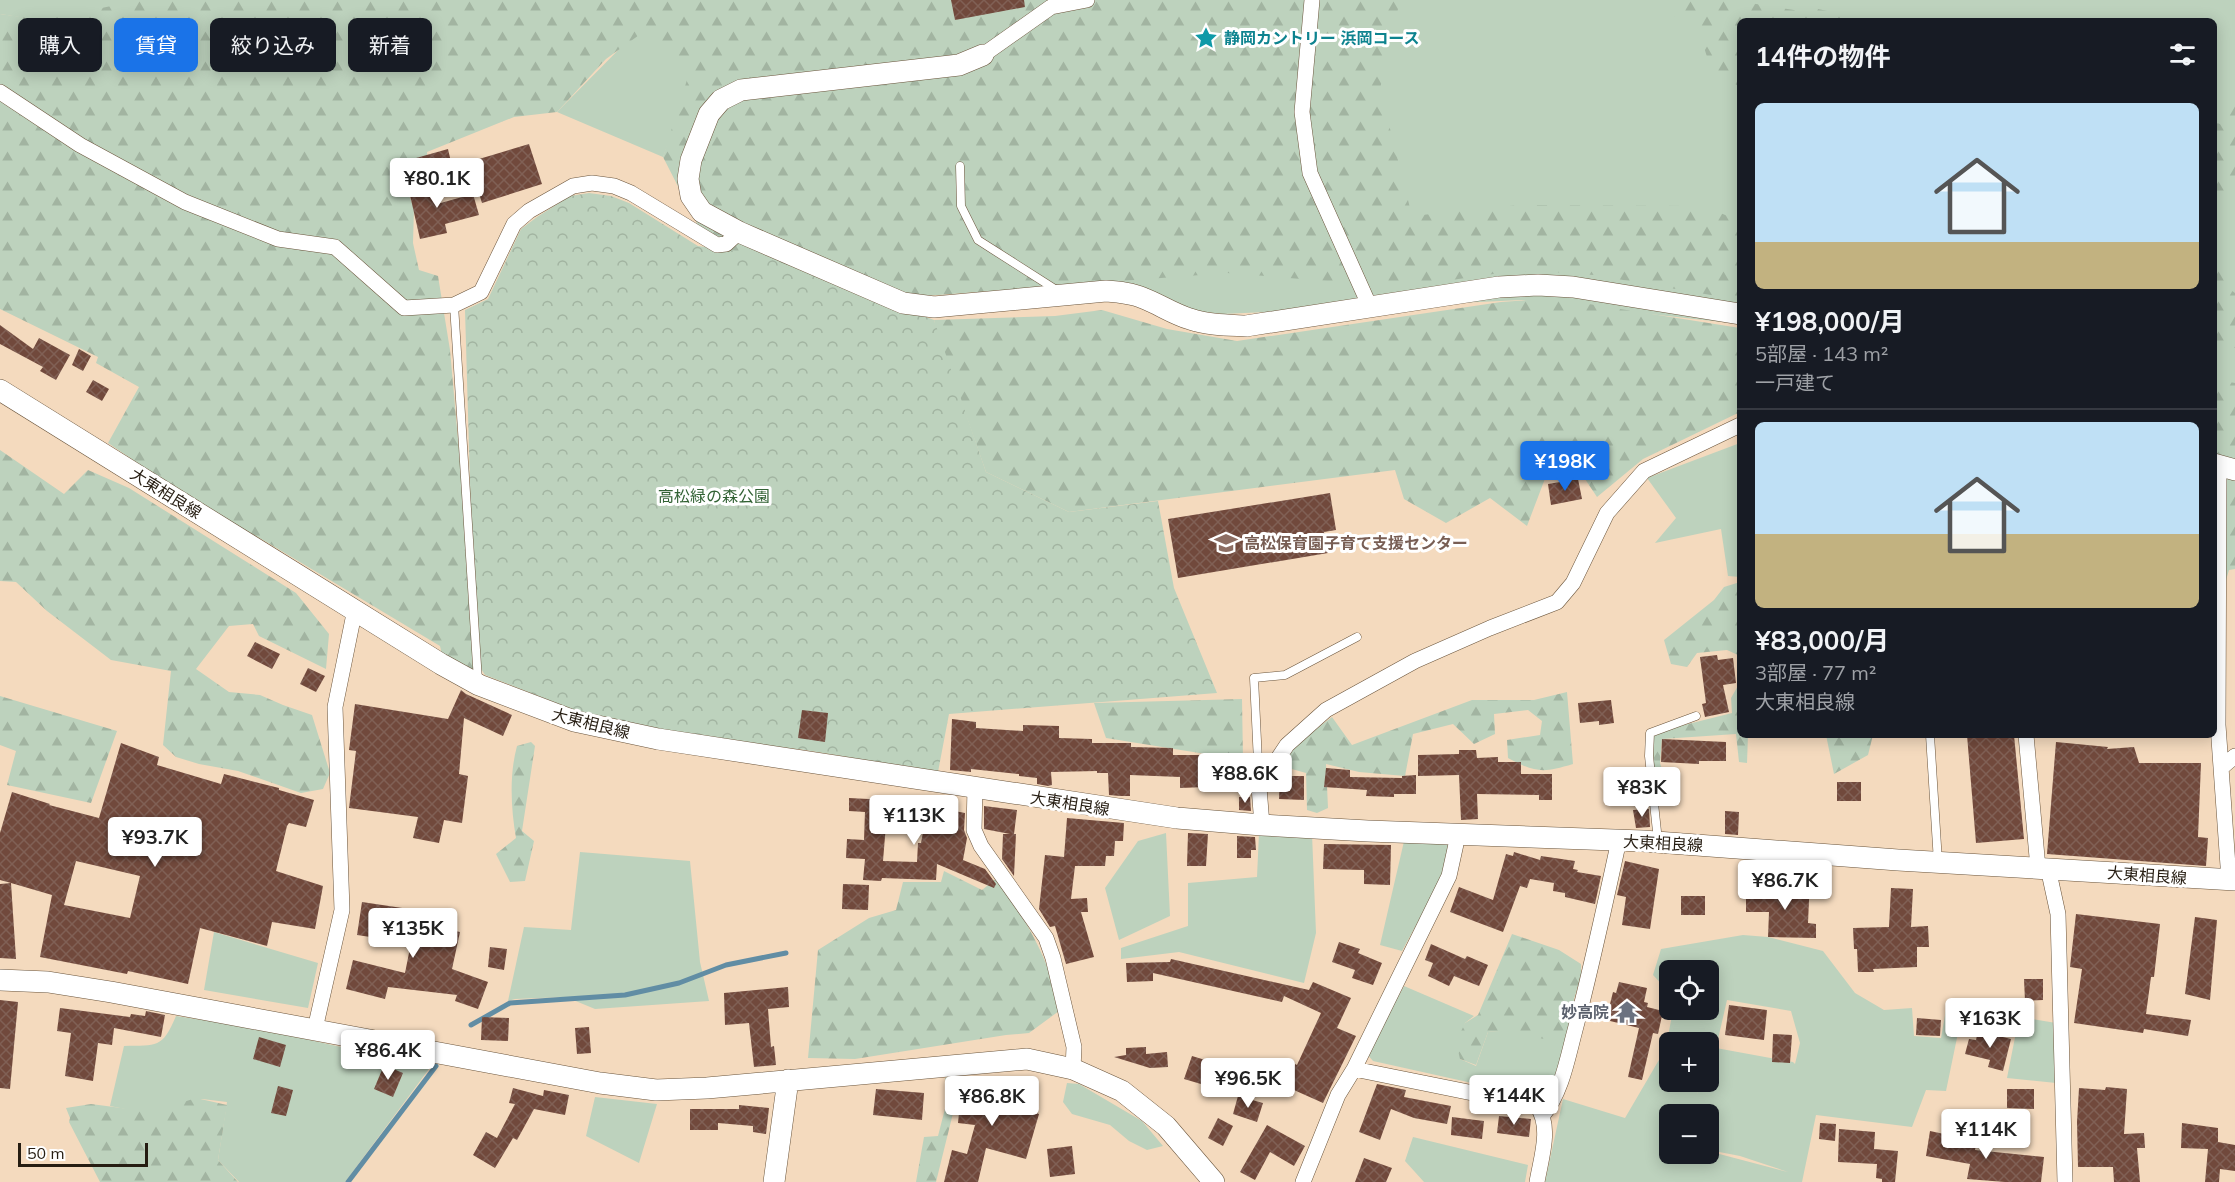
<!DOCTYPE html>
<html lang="ja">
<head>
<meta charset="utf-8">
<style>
	:root { --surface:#171b24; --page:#20242c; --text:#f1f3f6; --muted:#9ea1a6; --line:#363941; --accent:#1a73e8 }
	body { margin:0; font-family:Mulish,"Noto Sans JP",sans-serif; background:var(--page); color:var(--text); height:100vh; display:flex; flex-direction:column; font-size:22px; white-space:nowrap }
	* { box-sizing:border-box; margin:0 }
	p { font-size:20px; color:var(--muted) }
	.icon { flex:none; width:33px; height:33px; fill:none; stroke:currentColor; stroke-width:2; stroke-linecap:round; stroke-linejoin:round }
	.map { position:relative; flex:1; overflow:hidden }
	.sheet { position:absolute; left:1737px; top:18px; width:480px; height:720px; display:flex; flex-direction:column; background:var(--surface); border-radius:9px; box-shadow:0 3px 15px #0003 }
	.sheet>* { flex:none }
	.guide { position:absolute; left:18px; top:18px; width:570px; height:54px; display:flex; gap:12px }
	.controls { position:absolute; left:1659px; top:960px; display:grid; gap:12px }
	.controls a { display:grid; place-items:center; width:60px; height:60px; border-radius:9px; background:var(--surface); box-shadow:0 3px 15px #0003; font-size:30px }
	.scale { position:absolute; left:18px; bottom:15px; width:130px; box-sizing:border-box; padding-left:6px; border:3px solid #261d12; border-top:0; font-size:16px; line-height:21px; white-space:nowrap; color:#261d12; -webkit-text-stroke:4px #fff; paint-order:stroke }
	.price { position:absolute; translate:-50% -51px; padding:0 14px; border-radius:6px; background:#fff; color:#222; font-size:20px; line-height:39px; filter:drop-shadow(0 2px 3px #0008) }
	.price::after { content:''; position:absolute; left:50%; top:36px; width:18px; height:14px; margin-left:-9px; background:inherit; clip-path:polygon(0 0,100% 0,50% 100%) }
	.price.current { background:var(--accent); color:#fff }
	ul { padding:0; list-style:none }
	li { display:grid; align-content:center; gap:12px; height:318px; padding:0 18px }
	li+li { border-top:2px solid var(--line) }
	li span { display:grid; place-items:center; height:186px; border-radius:9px; color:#555 }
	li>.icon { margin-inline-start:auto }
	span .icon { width:108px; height:108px; fill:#fffc; stroke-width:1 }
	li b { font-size:26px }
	h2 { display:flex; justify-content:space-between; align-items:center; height:72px; padding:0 18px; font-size:26px }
	.chip { padding:0 21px; border-radius:9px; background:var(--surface); box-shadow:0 3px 15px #0003; font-size:21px; line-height:54px }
	.chip.current { background:var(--accent); color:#fff }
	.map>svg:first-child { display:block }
	.grass { fill:#bdd2bd; fill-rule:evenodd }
	.forest { fill:url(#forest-firs) }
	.park { fill:url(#park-crowns) }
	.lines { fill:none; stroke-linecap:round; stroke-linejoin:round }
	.stream { stroke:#618da4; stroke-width:5 }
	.building { fill:url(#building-cross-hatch); fill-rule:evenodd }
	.lane-casing { stroke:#6a543b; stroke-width:9 }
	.street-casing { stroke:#6a543b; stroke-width:16 }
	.secondary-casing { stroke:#6a543b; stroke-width:22 }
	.lane { stroke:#fff; stroke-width:8 }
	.street { stroke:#fff; stroke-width:15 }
	.secondary { stroke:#fff; stroke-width:21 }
	.labels { text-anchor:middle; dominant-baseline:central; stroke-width:6; stroke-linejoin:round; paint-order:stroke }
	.culture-label { font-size:16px; font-weight:bold; fill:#0d838f; stroke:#fff; text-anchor:start }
	.street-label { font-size:16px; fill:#261d12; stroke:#fff }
	.park-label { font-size:16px; fill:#326234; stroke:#fff }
	.education-label { font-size:16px; font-weight:bold; fill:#785e54; stroke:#fff; text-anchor:start }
	.worship-label { font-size:16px; font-weight:bold; fill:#5b616d; stroke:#fff; text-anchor:end }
</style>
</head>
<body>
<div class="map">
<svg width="2235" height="1182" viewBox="0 0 2235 1182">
	<defs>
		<pattern id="forest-firs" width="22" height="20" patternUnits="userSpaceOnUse" patternTransform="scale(1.5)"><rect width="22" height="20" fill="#bdd2bd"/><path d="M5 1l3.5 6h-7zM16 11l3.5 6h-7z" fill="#a2b4a1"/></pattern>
		<pattern id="park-crowns" width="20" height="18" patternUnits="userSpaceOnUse" patternTransform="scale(1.5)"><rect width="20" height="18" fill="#bdd2bd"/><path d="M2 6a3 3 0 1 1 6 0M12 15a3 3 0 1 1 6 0" fill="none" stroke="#a2b4a1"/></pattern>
		<pattern id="building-cross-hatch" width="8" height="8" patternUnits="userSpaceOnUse" patternTransform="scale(1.5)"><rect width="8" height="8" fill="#71493c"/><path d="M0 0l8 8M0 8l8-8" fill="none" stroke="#806055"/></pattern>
	</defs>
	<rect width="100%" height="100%" fill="#f4dabe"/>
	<path class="grass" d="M0,0h470l-301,41 -169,-27z
		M902,0h1333v387l-21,-5v-361h-474v303l-218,-24 -299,14 -245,-27z
		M644,24l52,44 -33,89 -106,-45z
		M1740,443v134l-12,-1 -7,-47 -66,14 21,-25 -29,-40z
		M1166,833l4,83 -51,24 -14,-52 33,-47z
		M1259,833l53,1 4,99 -12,50 -125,-31 -58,7v-11l67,-22v-43l69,-6z
		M1405,837l50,3 -16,43 -37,68 -22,-6z
		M580,852l110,9 10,101 9,39 -114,8 -29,-12 -51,2 -7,2 16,-74 47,3z
		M214,932l104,31 -10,45 -104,-18z
		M1743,935l25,2 55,14 32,42 29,17 28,-2 2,28 27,2 5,-28 12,23 -12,58 -20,-1 -14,37 -96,-12 -14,67h-257l18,-83 62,19 38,-65 6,3 1,26h25l3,12 -2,-12h12v-40h-38l-1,6 -3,-1 7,-37h35v-40h-38l-1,22 -16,-17 8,-26zM1727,1000l64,11 9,32 -5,21 -2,-2 -77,-14zM1670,1114h38l1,36 31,6 48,16 -80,-21v3h-38z
		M1404,986l70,30 -9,7 -5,36 16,7 12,-34 15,-1 65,9 -19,60 -176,-39 -6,-7z
		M176,1016l80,12 166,37 7,4 -84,113h-106l-21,-22 9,-58 -25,-3 -52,15 -40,-8 14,-60c33,-1 38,3 52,-30z
		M2019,1017l37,6v60l-49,-5z
		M1067,1083l12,1 63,37 21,25 -16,4 -18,-9 -19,-16 -38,-11 -9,-12z
		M595,1097l62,7 -18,59 -53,-27z
		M1413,1137l115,28 -3,17h-101l-19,-21z"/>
	<path class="forest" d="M140,0h1260l-20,89 32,127 107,-11 184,1 37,15v79l-146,-25 -55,-4 -39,2 -97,14 -176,-14 -289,22 -108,6 -121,-54 -46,-90 28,-90 -45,-37 -40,29 -49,53 -43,5 -87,35 1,22 -24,9 10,25 -1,35 6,27 19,6 12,74 28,314 -6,7 -29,-12 -3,-13 -177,-106 -65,-36 -90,-61 31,-56 -43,-24 2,-6 -98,-48v-295l44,6z
		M1666,0h65l69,11 18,-2 14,3 8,4 4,5h-104v67l-19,-16 -11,-3c-8,-39 -18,-40 -48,-61z
		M2235,105v79l-21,21v-83l9,3z
		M675,238l147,64 113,22 -1,-4 121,-4 47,-6 65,19 70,12 264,-39 40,-3 35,3 164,26v84l-97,47 -46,38 -18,-27 -33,6 -19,50 -37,-28 -44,25 -42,-24 -9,-29 -326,42 -83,-40 -51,-145 -440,25z
		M2214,260l14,28 7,5v55l-21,-8z
		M2214,379l21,4v186l-6,1 -15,52z
		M0,450l64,44 24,-24 41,18 167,105 33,41 -3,35 -67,-33 -6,-12 -24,2 -33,43 33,23 31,3 23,10 29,10 18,58 -7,16 -22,4 -63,-22 -39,-7 -23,-7 -13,-12 8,-74 -60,-11 -64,-49 -31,-29 -16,-1z
		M1740,582v153h8l-1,28 -8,-1 -3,-28 -74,5 -2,24 5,16 -11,3 -5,-24 3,-22 12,-6 68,-17 -1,-15 8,-14 -1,-29 -11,-5 -30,3 -10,14 -16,-3 -7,-24 50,-40 10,-13z
		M1567,692l6,72c-30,9 -37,9 -65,-6l-1,-18 33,-5 2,-14 -14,-11 -34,4 1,20 -21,10 -21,-20 -40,10 -8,42 -46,-4 -33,-8 2,44 -11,5 -10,-3 -1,-37 -25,-7 13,-20 38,-29 20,28 120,-45h62z
		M0,696l117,35 -26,72 -84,-18 9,-34 -16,-6z
		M1242,699l1,61 -137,-22 -12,-35z
		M1826,735h47l-5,20 -34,19z
		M531,742l4,4 -13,85 12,10 -9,40 -15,1 -14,-28 20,-16c-5,-29 -7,-63 1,-92z
		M944,871l38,19 16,-13c26,42 54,84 61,134l-30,22 -23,2 -151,24 -47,-1 10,-108 51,-32 27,-8 7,-28h38z
		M1512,934l47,16 22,14v12l-7,23 -6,41c-26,2 -53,-10 -80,-8l-12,33 -16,-6 -4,-17 9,-19 13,-8z
		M955,1075l2,22 -21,85h-20l8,-45 14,-1 10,-39 -3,-19z
		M196,1098l31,7 -9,55 20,22h-138l-31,-60 1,-4 -4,-10 25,-4 61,8z"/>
	<path class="park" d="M589,193l22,3 18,7 69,43 60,8 176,66 52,152 83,40 89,-11 16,87 43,105 -268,21 -11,58 -133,-22 -137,-16 -84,-20 -99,-39 -7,-11 -5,-77 -8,-277 23,-11 33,-70 16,-12 33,-21z"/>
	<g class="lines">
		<path class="stream" d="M471,1025l39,-22 115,-8 54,-12 47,-18 60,-12
			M348,1182l88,-116"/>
	</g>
	<path class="building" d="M951,0h73l1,7 -70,13z
		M529,144l13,40 -60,19 -13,-41z
		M448,149l3,13 -39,10 -3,-12z
		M429,176l8,28 36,-10 6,21 -34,9 2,9 -27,6 -13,-57z
		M0,325l33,24 6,-11 31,17 -14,25 -16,-9 3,-4 -43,-23z
		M79,349l12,7 -8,15 -11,-6z
		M93,380l16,9 -7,12 -16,-9z
		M1578,479l4,20 -31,6 -3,-21z
		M1330,493l6,37 -12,2 4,21 -150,25 -10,-59z
		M255,642l25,12 -8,15 -25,-13z
		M1717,655l1,5 15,-2 3,25 -13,2 6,27 -24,5 -3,-13 4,-1 -6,-46z
		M308,668l17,8 -9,16 -16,-8z
		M461,690l5,4 46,21 -9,21 -39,-18 -5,56 9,2 -6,47 -18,-3 -5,23 -26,-5 5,-21 -69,-9 7,-57 -7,-1 6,-46 93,15z
		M1611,700l3,23 -15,2v-4l-19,2 -2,-20z
		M802,710l26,3 -3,29 -27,-4z
		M952,719l24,3v6l47,3v-6l36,1v12l33,1v4h39v4l42,1v7h29l-1,6h31l1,25 -53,2v-11l-50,-2v21h-10l-11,-1 -1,-22h-11v-2l-46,1 1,13 -4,1 -11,-2v-6l-18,-2v-2l-48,-5v3l-21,-2z
		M1967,735h47l10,104 -48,4z
		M1662,739l64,3v19h-27v3l-38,-2z
		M2056,742l52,5 -1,2 27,-2 5,16h62l-3,74 10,1 -2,28 -159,-12z
		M121,743l38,14 -2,8 64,19 3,-10 55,14v2l35,10 -8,27 -17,-4 -2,3 -11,45 47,15 -8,43 -43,-7 -5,24 -67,-18 -12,56 -60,-13 -1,3 -87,-17 12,-62 -41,-12 5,76 -16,-1v-74l11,-1 -11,-3v-47l12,-41 38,12 -1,1 50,13zM76,861l64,15 -10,42 -66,-13z
		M1459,750h17l1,8 21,-1v5h23v12h31v26h-13v-5l-62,-1 1,25 -17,1 -2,-45 -41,1v-21l41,-1z
		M1326,768l24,2v7l52,1v-2l14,-1v19h-22v3l-28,-1 1,-6 -43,-3z
		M1280,776h24v24l-25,-1z
		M1837,782h24v19h-24z
		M1239,797h11l1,14 -12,-1z
		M849,798l39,2 -5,61 34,1 1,-19h3l7,-37 37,7 -1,17 3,8 -4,22 22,9 11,15 -2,4 -57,-24 -1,16 -54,-2 -1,3 -18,-1 2,-21 -19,-1 1,-19 17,1 1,-28 -16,-1z
		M984,806l33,4 -3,24h2l-2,42 -12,-17 1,-25h7l-26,-5z
		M1649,809l1,18 -14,1 -3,-18z
		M1725,811l14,1 -1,23 -13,-1z
		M1067,818l57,5 -1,18h-8l-1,15h-8l-1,10h-30l-4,33 16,-1 1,14h-7l13,45 -28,7 -11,-38 -5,1 -11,-18 6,-54 19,2z
		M1188,833l20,1 -2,32h-19z
		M1237,836l18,1 1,13h-5v8h-14z
		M1324,844l67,1 -1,40 -26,-1v-14l-41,-1z
		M1514,852l26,8 1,-4 34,5 -2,8 5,1 -1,2 24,4 -6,28 -30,-7v-4l-12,-2 1,-8 -24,-4 -3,9 -7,-2 -17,46 -53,-20 9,-25 34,13 13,-46 7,2z
		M1625,861l34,8 -9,60 -28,-4 4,-28 -9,-2z
		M1796,878h14l-2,45 8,1v14l-48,-1 1,-25h-23v-20l50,2z
		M843,884l26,1 -1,25 -26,-1z
		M1891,888l22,1 -2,38 17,-1 1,21h-12v20l-44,2 1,3h-16l-1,-23h-3l-1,-21 36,-1z
		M1681,896h24v19h-24z
		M362,902l47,7 -2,12 53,11 -8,37 36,13 -10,27 -23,-8 2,-6 -69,-8 -3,12 -39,-10 7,-29 52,13 6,-30 -54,-8z
		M2076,914l84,10 -6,53h-3l-5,37 45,6 -3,16 -44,-7 -1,4 -69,-10 8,-54 -12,-2z
		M2195,917l22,3 -7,80 -25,-6z
		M1339,942l21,7 -2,4 24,10 -9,22 -21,-7 3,-8 -23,-8z
		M1431,944l34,15 2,-3 21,9 -9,21 -25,-10 -5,10 -21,-10 5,-13 -8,-3z
		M490,947l17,2 -3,21 -16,-3z
		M1171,959l138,31 4,-8 38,16 -14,30 19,8 -33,67 -38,-17 10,-22 2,1 24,-52 -37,-17 -2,6 -129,-29v8l-26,1 -1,-19 44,-1z
		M2024,979h19v21l-18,1z
		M1619,982l28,6 -3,14 4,1 -1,4 16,4 -5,23 -5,-1 -11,47 -14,-3 11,-49 -33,-8 7,-28 3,1z
		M788,987l1,20 -21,2 3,38 3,-1 2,19 -22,2 -5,-44 -24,2 -1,-32z
		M0,1000l18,2 -8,87 -10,-1z
		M1729,1005l38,5 -3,30 -39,-5z
		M60,1008l70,9 1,-3 14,2 1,-5 19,4 -4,22 -47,-9 -2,17 -14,-2 -5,38 -28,-5 6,-43 -14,-2z
		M482,1017l27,1 -1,23 -27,-1z
		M1917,1018l24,2 -1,16 -24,-1z
		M589,1027l2,26 -14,1 -2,-26z
		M1978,1031l33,8 -8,32 -15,-4 2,-7 -25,-6 4,-15 7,1z
		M1773,1034l19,1 -2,28 -18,-1z
		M259,1037l27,8 -6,22 -27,-8z
		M1146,1047v7l21,-2 1,15 -18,1 -36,-11 12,-2v-7z
		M1192,1056l43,13 -7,23 -44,-13z
		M384,1065l19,8 -10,24 -19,-8z
		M996,1080l34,9 -6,20 15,5 -13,45 -40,-11 -8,34h-34l8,-32 15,4 8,-29 -17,-2 4,-41 33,3z
		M1377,1084l29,6 -2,7 47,9 -4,18 -33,-6 -23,-9 -11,31 -21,-8z
		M278,1086l15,4 -7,26 -15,-3z
		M2106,1087l21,2 -3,45 20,-1 1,15h-8l3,34h-26l-1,-15h-35l-1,-45 2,-34 26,2z
		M513,1088l30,8 1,-6 25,5 -4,20 -31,-6 -17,31 -4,-2 -18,30 -22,-13 13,-23 11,6 18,-34 -6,-1z
		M876,1089l48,4 -2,27 -49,-5z
		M2007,1089h27v20l-27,-1z
		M1238,1096l25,7 -6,19 -24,-8z
		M739,1105l30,3 -3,26 -13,-2v-6l-35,-3v7h-28v-21h49z
		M1499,1116l32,3 -2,18 -32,-4z
		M1452,1117l32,4 -2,18 -31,-4z
		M1218,1118l15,8 -10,20 -15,-8z
		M1820,1123l16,1 -1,17 -16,-2z
		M2182,1123l36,5v14l17,3v26l-15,-2 -1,13h-14l3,-33 -27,-1z
		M1267,1125l38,21 -11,20 -24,-14 -15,28 -15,-8z
		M1839,1129l36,3 -1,17 24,2 -3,31h-13v-3l-6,-1 1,-14 -39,-2z
		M1930,1131l47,10 -2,9 69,7 -3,25h-36l-38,-3 3,-15 -44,-8z
		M1072,1146l3,28 -25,3 -3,-28z
		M1364,1158l28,10 -6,14h-31z"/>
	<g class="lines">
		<g class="lane-casing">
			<path id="lane" d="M960,166l1,40 17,34 80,51
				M454,305l24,376
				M1930,735l8,127
				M1259,783l-5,-105 31,-3 72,-38
				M1658,841l-9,-85 1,-23 46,-17"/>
		</g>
		<g class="street-casing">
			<path id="street" d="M1312,0l-10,112 8,61 60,134
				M983,55l68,-48 36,-7
				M0,92l80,53 105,57 93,37 57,8 69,61 50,-3 27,-13 33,-68 15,-13 44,-25 19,-3 22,3 17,7 86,52 9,-1 13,-12
				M2219,466l-1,259 11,155
				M2026,735l12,133
				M2221,768l14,-12
				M975,788l-1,42 7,16 65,92 7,20 21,89 -1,22
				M1262,825l-3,-38 28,-42 39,-35 89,-49 75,-33 67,-26 16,-19 34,-70 37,-42 96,-46
				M2048,868l10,46 7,268
				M315,1029l27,-119 -7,-203 20,-98
				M1354,1069l183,37c15,21 4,52 0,76
				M1543,1115c18,-22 24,-54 31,-81 17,-64 31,-129 45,-194
				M1303,1182l35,-87 16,-26 95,-193 9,-41"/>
		</g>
		<g class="secondary-casing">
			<path id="secondary" d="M983,55l-24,10 -218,25 -20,10 -12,14 -18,46 -3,19 3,17 11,16 37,20 164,71 31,4 172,-16c13,1 26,2 37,7 16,6 30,16 47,21 18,6 37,6 56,7l253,-39 39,-2 35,2 167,27
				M0,390l441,274 38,21 95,36 84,18 519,79 85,7 106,6 275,10 255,19 337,20
				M2214,464l21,6
				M0,980l48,2 63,10 489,91 56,7 51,-2 320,-29 46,10 49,22 44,35 48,56
				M774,1182l14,-102"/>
		</g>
		<use href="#lane" class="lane"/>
		<use href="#street" class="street"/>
		<use href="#secondary" class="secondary"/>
	</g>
	<defs>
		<g id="sight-bare" transform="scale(1.8)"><path d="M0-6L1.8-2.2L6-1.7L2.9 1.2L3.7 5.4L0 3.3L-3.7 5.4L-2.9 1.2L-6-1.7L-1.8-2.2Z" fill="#0f9aa8" stroke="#fff" stroke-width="2.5" paint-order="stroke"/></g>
		<g id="school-bare" transform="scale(1.8)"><path d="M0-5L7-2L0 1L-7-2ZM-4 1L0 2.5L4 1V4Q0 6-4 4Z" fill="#8d6e63" stroke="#fff" stroke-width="2.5" paint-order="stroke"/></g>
		<g id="temple-bare" transform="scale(1.8)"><path d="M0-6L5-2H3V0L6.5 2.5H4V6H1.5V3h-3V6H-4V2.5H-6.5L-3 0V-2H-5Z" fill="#6b7280" stroke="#fff" stroke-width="2.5" paint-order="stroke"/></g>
	</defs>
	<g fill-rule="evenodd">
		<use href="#sight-bare" x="1206" y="38"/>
		<use href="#school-bare" x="1226" y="543"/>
		<use href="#temple-bare" x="1627" y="1012"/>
	</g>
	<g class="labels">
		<g class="culture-label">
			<text x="1224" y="38">静岡カントリー 浜岡コース</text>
		</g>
		<g class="street-label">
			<text transform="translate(166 493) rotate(32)">大東相良線</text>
			<text transform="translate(591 723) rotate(14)">大東相良線</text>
			<text transform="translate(1070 803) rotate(9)">大東相良線</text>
			<text transform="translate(1663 843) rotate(3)">大東相良線</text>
			<text transform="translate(2147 875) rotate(4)">大東相良線</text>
		</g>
		<g class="park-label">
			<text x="714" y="496">高松緑の森公園</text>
		</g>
		<g class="education-label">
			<text x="1244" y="543">高松保育園子育て支援センター</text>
		</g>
		<g class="worship-label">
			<text x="1609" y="1012">妙高院</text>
		</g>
	</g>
</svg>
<div class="controls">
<a><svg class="icon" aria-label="locate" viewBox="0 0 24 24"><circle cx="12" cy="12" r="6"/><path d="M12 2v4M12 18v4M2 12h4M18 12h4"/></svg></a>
<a>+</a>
<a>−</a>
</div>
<div class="scale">50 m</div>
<b class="price" style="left:437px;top:209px">¥80.1K</b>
<b class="price current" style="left:1565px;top:492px">¥198K</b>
<b class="price" style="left:1245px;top:804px">¥88.6K</b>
<b class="price" style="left:1642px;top:818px">¥83K</b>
<b class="price" style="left:914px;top:846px">¥113K</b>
<b class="price" style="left:155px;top:868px">¥93.7K</b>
<b class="price" style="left:1785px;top:911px">¥86.7K</b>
<b class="price" style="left:413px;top:959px">¥135K</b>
<b class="price" style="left:1990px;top:1049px">¥163K</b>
<b class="price" style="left:388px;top:1081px">¥86.4K</b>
<b class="price" style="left:1248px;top:1109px">¥96.5K</b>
<b class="price" style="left:1514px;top:1126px">¥144K</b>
<b class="price" style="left:992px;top:1127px">¥86.8K</b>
<b class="price" style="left:1986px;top:1160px">¥114K</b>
<div class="guide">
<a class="chip">購入</a>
<a class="chip current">賃貸</a>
<a class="chip">絞り込み</a>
<a class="chip">新着</a>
</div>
<section class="sheet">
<h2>14件の物件<svg class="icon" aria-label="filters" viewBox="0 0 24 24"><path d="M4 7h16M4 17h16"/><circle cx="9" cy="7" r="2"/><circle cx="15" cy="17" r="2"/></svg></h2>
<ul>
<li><span style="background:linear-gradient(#bfe0f5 75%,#c2b280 0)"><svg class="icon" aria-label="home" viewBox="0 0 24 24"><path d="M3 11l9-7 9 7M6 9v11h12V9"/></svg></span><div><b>¥198,000/月</b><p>5部屋 · 143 m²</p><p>一戸建て</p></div></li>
<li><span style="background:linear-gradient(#bfe0f5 60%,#c2b280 0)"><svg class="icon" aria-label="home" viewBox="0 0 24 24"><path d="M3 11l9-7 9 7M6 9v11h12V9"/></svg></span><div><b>¥83,000/月</b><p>3部屋 · 77 m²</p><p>大東相良線</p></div></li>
</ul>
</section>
</div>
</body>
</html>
